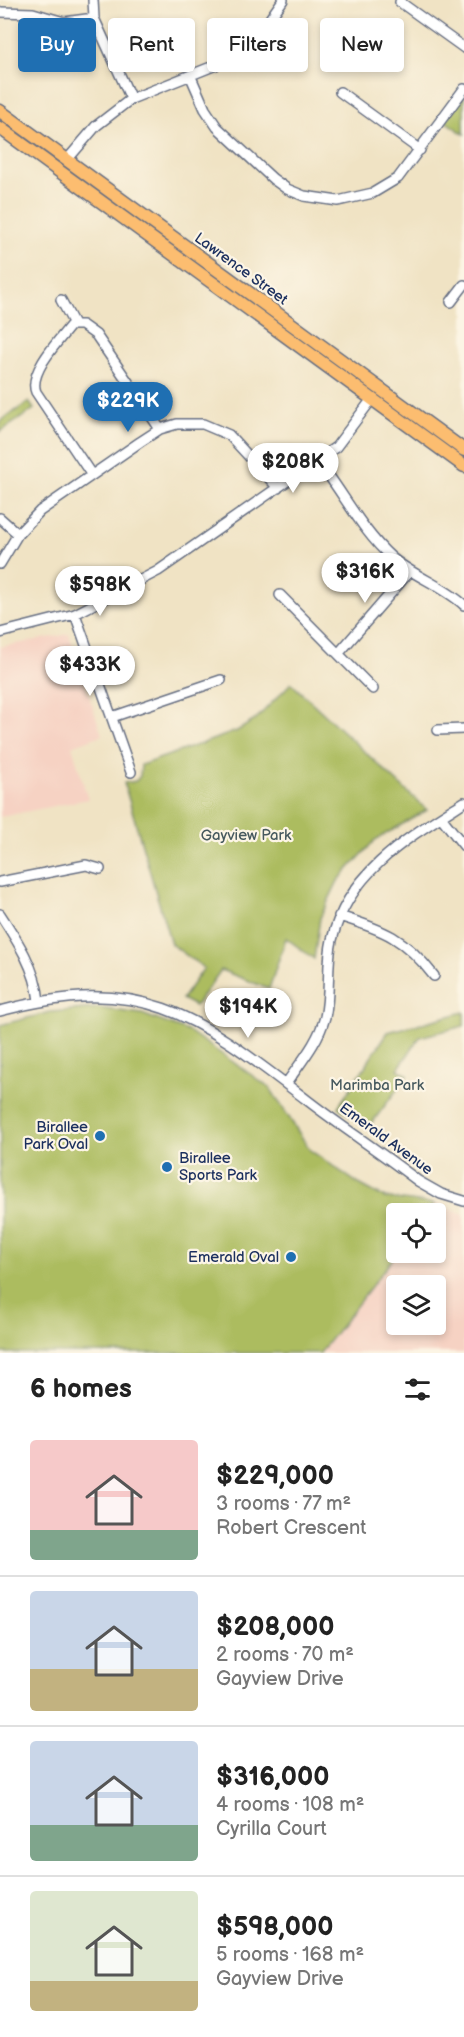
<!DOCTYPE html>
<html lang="en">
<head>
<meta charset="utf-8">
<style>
	:root { --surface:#fff; --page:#f6f6f6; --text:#222; --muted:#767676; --line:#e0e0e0; --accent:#1f6fb2 }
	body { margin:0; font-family:"Balsamiq Sans",sans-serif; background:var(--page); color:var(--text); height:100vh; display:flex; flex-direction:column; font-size:22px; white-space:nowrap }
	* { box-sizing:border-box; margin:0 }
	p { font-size:20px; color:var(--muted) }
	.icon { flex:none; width:33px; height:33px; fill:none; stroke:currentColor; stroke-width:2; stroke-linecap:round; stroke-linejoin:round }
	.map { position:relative; height:1353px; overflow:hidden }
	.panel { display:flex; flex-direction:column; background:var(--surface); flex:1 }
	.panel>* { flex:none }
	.banner { position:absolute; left:18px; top:18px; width:429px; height:54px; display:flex; gap:12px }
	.fabs { position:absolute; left:386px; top:1203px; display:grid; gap:12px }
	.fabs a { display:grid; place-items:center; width:60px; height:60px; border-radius:6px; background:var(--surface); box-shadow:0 3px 9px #0003; font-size:30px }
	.price { position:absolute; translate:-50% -51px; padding:0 14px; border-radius:21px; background:#fff; color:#222; font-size:20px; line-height:39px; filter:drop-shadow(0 2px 3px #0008) }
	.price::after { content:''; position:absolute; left:50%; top:36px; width:18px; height:14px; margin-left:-9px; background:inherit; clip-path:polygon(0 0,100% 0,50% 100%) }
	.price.selected { background:var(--accent); color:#fff }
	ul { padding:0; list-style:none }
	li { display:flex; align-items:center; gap:18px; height:150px; padding:0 30px }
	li+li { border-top:2px solid var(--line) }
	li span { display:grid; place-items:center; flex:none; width:168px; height:120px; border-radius:6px; color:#555 }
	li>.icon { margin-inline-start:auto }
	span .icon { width:72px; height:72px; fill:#fffc; stroke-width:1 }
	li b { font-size:26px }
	h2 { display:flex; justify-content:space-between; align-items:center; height:72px; padding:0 30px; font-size:26px }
	.chip { padding:0 21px; border-radius:6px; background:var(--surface); box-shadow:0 3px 9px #0003; font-size:21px; line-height:54px }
	.chip.selected { background:var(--accent); color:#fff }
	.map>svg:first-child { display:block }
	.built { fill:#f6d2c3; fill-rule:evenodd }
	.green { fill:#acbc5f; stroke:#64765e; stroke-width:1.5 }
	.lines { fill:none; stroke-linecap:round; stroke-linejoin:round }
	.minor-casing { stroke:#666e82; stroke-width:12 }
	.major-casing { stroke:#666e82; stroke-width:15 }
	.minor { stroke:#fff; stroke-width:9 }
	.major { stroke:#fcbd6f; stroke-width:12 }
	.poi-dot { fill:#1f6fb2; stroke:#fcf5e5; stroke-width:2 }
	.labels { text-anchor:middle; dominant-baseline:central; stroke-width:4.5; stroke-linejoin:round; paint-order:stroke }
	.street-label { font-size:15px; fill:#1b2f5e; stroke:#fcf5e5 }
	.park-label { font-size:15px; fill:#46595e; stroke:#fcf5e5 }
	.poi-label { font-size:15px; fill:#1b2f5e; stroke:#fcf5e5; text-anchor:end }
</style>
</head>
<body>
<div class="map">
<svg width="464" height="1353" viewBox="0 0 464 1353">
	<rect width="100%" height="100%" fill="#fcf5e5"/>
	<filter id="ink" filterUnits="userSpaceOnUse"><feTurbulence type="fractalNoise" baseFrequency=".0167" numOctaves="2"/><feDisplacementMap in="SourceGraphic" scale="12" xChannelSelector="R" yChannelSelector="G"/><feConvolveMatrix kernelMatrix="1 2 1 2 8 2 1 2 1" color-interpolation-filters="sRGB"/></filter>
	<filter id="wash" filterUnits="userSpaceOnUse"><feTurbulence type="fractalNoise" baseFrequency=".008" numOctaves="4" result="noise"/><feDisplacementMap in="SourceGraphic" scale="24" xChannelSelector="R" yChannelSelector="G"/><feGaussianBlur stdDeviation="1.35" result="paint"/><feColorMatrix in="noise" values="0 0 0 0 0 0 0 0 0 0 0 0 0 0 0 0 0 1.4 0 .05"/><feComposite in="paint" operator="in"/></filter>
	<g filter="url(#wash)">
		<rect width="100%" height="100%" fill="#f0e3c4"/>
		<path class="built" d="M69,634l33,101 -30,11 16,53 -88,18v-170z
			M435,1204l29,10v139h-144l77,-100 38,-1v-38l-8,-1zM396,1286h39v38h-39z"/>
		<path class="green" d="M464,95v39l-19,-13z
			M29,402l5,7 -34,23v-11z
			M291,683l136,127 -52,30 -37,41 -18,37 -6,41 -28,-21 -17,51 -48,-19 -26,36 -13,-7 22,-31 -33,-24 -47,-161 12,-2 4,-5 1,-11 96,-34 18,-11z
			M98,1008l44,6 48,18 80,56 40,62 49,34 26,14 50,6 -8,9 -31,1 1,39 -77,100h-320v-328l51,-13z
			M464,1012v14l-44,11 -22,32 10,6 -40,53 -30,-21 50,-75z"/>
	</g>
	<g filter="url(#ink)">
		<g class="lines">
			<g class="minor-casing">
				<path id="minor" d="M93,0l1,18 37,81
					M400,2l64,46
					M0,12l33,1 31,9 30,-4
					M191,77l14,32 12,18 56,52 14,10 17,7 34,5 35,-8 25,-15 66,-89
					M340,92l80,58
					M67,160l29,-34 35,-27 105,-42 17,-14 30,-43
					M61,300l13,24
					M451,302l13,-17
					M318,461c24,30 44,70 73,96 22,19 51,28 73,48
					M91,474l-55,-82c-8,-19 23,-52 35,-67h11l14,10 64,94
					M0,518l18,16
					M0,564l18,-30 22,-23 100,-69 20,-13 17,-5h26l26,11 49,53
					M280,595l93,94
					M75,614l56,158
					M0,633l75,-19 83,-43 178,-124 36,-48
					M339,653l71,-82
					M112,717l109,-37
					M438,730l26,-1
					M441,817l23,29
					M0,882l86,-17 14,4
					M0,914c17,26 36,55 39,87
					M339,916c45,14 66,22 95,60
					M0,1011c144,-39 197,5 307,89 36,28 75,53 111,81l23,13 23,7
					M286,1084c14,-21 32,-41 39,-67 6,-25 1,-52 7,-77 16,-68 77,-103 132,-138"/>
			</g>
			<g class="major-casing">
				<path id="major" d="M0,111l464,339
					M0,128l464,338"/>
			</g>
			<use href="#minor" class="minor"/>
			<use href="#major" class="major"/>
		</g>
	</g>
	<g class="poi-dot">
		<circle cx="100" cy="1136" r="6"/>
		<circle cx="167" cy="1167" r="6"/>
		<circle cx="291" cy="1257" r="6"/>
	</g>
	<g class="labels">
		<g class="street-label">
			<text transform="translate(241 269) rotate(36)">Lawrence Street</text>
			<text transform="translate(386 1139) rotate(36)">Emerald Avenue</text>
		</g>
		<g class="park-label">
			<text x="246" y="835">Gayview Park</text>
			<text x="377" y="1085">Marimba Park</text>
		</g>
		<g class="poi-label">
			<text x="88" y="1127">Birallee<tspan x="88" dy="17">Park Oval</tspan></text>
			<text x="179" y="1158" text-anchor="start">Birallee<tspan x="179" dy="17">Sports Park</tspan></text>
			<text x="279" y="1257">Emerald Oval</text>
		</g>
	</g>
</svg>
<div class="fabs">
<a><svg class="icon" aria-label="locate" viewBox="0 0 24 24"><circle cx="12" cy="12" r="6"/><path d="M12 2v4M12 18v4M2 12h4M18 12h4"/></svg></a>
<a><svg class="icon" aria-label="layers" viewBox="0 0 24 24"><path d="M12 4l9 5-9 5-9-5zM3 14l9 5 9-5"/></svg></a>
</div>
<b class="price selected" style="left:128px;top:433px">$229K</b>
<b class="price" style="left:293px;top:494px">$208K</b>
<b class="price" style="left:365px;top:604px">$316K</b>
<b class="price" style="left:100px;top:617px">$598K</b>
<b class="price" style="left:90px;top:697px">$433K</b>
<b class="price" style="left:248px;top:1039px">$194K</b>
<div class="banner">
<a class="chip selected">Buy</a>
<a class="chip">Rent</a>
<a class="chip">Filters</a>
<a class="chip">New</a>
</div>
</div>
<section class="panel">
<h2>6 homes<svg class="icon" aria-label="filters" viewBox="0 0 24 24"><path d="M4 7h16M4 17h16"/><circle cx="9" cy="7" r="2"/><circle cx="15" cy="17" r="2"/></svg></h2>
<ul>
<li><span style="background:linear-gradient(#f6c9c9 75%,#7fa58c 0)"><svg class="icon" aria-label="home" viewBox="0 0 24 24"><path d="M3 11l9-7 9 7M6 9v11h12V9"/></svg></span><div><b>$229,000</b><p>3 rooms · 77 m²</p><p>Robert Crescent</p></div></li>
<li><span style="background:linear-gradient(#c9d6e8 65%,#c2b280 0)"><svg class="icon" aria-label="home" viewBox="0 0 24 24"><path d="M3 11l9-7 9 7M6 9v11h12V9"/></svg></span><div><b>$208,000</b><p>2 rooms · 70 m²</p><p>Gayview Drive</p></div></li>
<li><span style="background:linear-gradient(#c9d6e8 70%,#7fa58c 0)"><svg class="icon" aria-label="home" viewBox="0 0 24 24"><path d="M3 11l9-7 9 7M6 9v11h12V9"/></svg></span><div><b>$316,000</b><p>4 rooms · 108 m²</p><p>Cyrilla Court</p></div></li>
<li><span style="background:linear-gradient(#dfe7d0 75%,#c2b280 0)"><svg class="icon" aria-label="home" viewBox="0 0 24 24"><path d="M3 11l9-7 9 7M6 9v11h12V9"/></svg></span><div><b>$598,000</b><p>5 rooms · 168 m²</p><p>Gayview Drive</p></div></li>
</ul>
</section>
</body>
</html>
